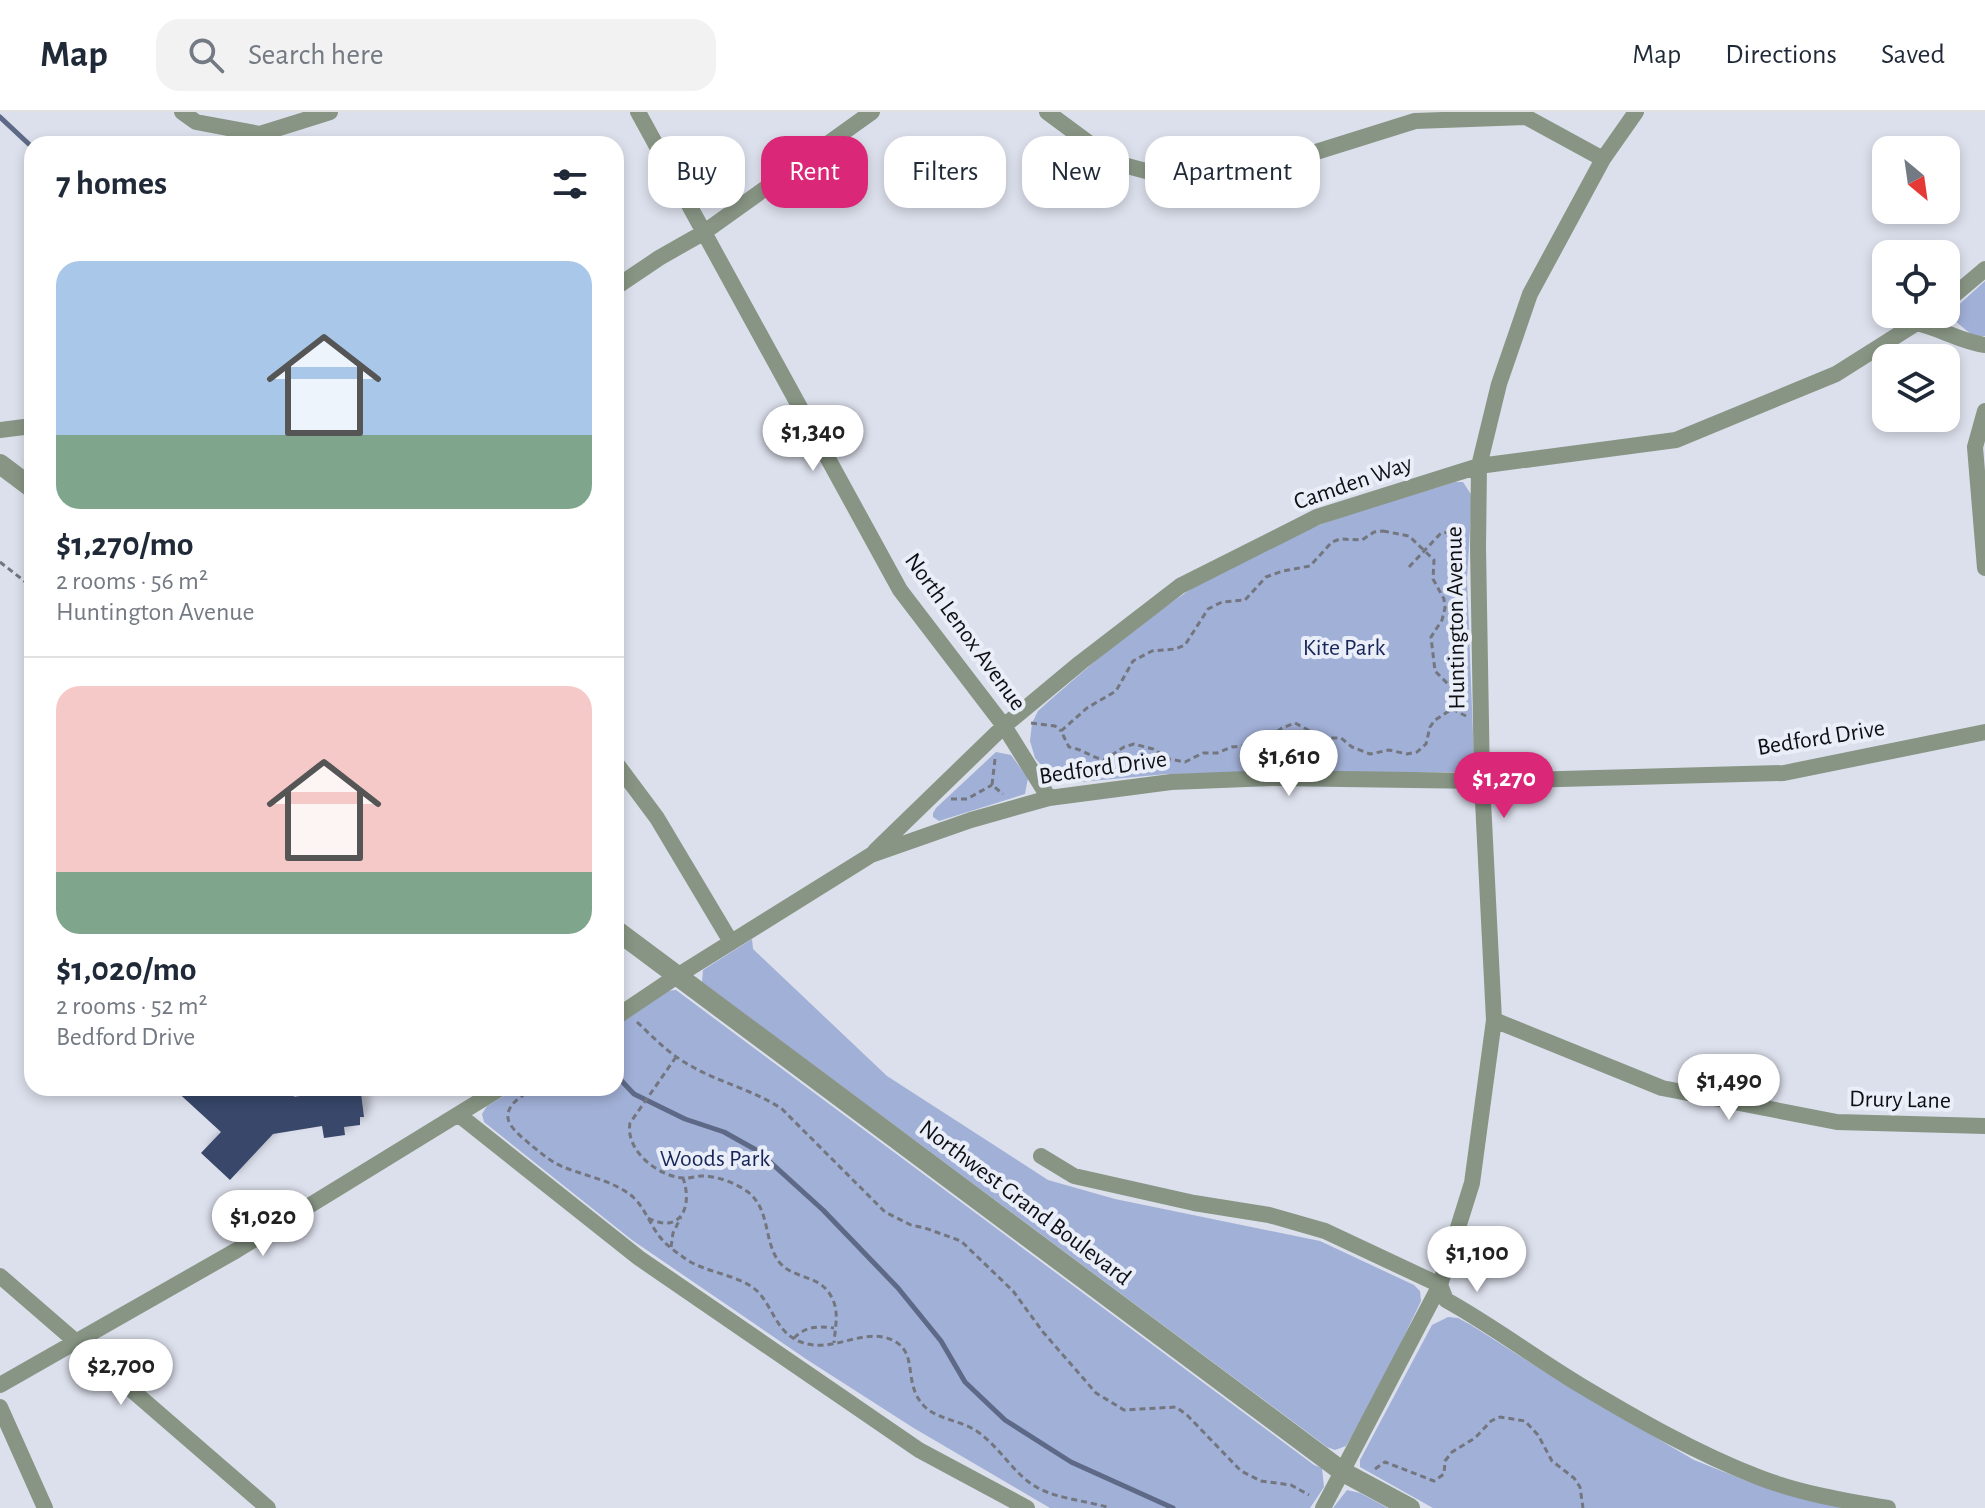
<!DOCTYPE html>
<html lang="en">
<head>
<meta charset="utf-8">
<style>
	:root { --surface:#fff; --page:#f2f2f3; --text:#1f2937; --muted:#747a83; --line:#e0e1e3; --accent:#db2777 }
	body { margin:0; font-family:"Alegreya Sans",sans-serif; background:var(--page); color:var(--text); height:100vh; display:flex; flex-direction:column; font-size:30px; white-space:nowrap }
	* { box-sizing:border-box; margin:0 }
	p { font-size:26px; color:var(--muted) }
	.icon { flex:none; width:44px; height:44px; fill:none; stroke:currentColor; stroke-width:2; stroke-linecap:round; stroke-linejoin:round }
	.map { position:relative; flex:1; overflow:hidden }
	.panel { position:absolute; left:24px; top:24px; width:600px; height:960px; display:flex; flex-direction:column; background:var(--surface); border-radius:24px; box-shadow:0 4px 12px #0003 }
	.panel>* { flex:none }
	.top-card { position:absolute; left:648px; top:24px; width:760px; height:72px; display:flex; gap:16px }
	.needle { width:52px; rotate:151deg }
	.fabs { position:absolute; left:1872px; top:24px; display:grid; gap:16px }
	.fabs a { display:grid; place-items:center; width:88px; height:88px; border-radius:16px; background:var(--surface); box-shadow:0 4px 12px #0003; font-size:40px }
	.price { position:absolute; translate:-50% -68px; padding:0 18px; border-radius:28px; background:#fff; color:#222; font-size:26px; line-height:52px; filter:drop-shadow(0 2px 4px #0008) }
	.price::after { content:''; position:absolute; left:50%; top:48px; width:24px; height:18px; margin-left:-12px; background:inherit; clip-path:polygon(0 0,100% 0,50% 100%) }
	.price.selected { background:var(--accent); color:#fff }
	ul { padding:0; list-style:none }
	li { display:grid; align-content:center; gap:16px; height:424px; padding:0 32px }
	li+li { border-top:2px solid var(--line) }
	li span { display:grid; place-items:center; height:248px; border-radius:24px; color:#555 }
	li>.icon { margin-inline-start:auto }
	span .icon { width:144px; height:144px; fill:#fffc; stroke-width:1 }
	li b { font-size:34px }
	h2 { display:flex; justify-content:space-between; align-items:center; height:96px; padding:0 32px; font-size:34px }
	.pill { padding:0 28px; border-radius:24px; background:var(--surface); box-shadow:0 4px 12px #0003; font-size:28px; line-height:72px }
	.pill.selected { background:var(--accent); color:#fff }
	header { display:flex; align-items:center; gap:48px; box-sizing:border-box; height:112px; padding:0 40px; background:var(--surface); border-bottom:2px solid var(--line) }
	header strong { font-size:38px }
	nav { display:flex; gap:44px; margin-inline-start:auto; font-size:28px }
	.search { width:560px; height:72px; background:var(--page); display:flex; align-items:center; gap:20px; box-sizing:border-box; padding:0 28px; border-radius:24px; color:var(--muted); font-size:30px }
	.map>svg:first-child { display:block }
	.green { fill:#a1b0d7 }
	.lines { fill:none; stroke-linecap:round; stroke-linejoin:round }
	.stream { stroke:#5e6987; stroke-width:5 }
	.building { fill:#39466a; filter:url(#shadow) }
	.path { stroke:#73767e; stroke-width:3; stroke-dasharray:6 4; stroke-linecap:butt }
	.minor { stroke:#889584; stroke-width:16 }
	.tertiary { stroke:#889584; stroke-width:20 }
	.labels { text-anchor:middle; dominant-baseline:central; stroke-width:8; stroke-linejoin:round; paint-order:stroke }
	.street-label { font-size:24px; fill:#0e0f13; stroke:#e9eef9 }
	.park-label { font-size:24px; fill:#172558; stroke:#e9eef9 }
</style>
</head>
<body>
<header>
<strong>Map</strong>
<div class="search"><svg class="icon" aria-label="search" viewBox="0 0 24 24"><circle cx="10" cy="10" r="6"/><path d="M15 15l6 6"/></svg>Search here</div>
<nav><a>Map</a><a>Directions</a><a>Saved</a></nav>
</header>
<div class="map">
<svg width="1985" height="1396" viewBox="0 0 1985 1396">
	<defs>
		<filter id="shadow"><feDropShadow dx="7" dy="-7" stdDeviation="4" flood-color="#0004"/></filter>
	</defs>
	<rect width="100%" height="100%" fill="#dce0ec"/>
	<path class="green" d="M1985,169v55h-12l-19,-16 -1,-10z
		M1455,370h8l9,14 -5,83 7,180c-2,8 -6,11 -14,13l-293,2 -98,9 -19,-8 -15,-17 -5,-17 2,-18 6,-12c64,-57 129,-112 205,-153 67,-35 141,-54 212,-76z
		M996,640l15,3 17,23 -3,16 -86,27 -6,-4v-4l3,-5z
		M752,827l1,10 134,127 161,104 67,19 205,42 94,44 6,6 1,10 -45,94 -30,51 -11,4 -8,-3 -625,-465 1,-12z
		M676,878l638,475 8,3 2,19 -14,21h-260l-138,-81 -106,-68 -174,-119 -148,-118 -2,-8 5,-8 30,-18h99v-62l49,-35z
		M1448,1205l10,1 13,7 88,56 135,79 58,23 96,25h-415l-73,-41v-7l72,-135z
		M1347,1378l13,3 28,15h-55z"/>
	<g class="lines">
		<path class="stream" d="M0,5l32,30
			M32,432v4
			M616,963l18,19 51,25 39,13 34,19 65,59 75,78 43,53 24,41 40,38 66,42 102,46"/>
	</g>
	<path class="building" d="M173,976h73l4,4 4,-4h38l2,9 24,-4 -1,-5h39v6l5,-1 3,24h-4v8l-16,2 1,8 -21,3 -2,-12 -49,8 -43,46 -29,-27 20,-21z"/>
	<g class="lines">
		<path class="path" d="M1383,419l26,5 25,24 -1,19 11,20 1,9 -3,12 -11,17 4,34 19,19 3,8 -5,11 -17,11 -5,7 -4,17 -9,8 -10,2 -18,-4 -19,4 -18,-7 -11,-9h-18l-28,-15 -13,5 -22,16 -28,3 -15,6h-14l-18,9 -16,-3 -16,-10 -19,-5 -10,3 -20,13c-13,-3 -22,-11 -35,-13l-8,-16 26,-23 29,-17 17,-30 19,-10 23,-2 10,-4 23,-36 14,-7 23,-2 21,-23 17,-6 27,-5 22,-24 8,-3 22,1 12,-8z
			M0,450l32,25
			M1409,455l32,-34 19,-2
			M1452,597l14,7
			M1031,611l24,3 6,5
			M995,647l-3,26 11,9
			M951,687h16l25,-14
			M637,910c17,16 33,33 54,44 29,17 63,24 91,43l103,103 26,13 14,3 36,13 52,50 30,41 53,61 28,17 52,-3 11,8 54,56 20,10 30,4 18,10
			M676,945l-46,66c-5,27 27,53 53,55 6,1 13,-2 19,-2 15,0 34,7 46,16 23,18 15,50 32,71 16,18 41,10 53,37 6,13 2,29 1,43
			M534,976c-12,8 -33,19 -24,36 5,8 14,15 21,21 10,8 19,16 30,21 23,10 52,14 72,31 12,11 17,28 27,40 6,8 15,14 23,20 22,17 59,17 76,36 15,17 18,40 42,49 32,13 65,-18 95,0 22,14 7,42 28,64 14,14 37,14 54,26 20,14 32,36 52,51 22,16 55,17 80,25
			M648,1106c33,17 45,-12 35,-40
			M671,1135l2,-14 8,-16
			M794,1226c12,-12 24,-12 40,-10
			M1375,1357l10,-7 49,19 10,-7 1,-13 7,-9 23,-14 16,-17 9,-4 25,4 13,14 14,26 22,17 6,9 3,21"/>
		<path class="minor" d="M182,0l14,10 64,12 70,-22
			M638,0l262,478 104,136 45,72
			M1047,0l69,51 75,20 109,-26 115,-36 111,-4 77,42
			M616,175l43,-29 44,-25 169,-121
			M1946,190l39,-33
			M1916,211c24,5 45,19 69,22
			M1985,299l-10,36 10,121
			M0,318l32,-4
			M616,651l41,55 74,124
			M875,739l129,-125 76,-63 100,-77 137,-69 162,-51 197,-26 160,-66 95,-60
			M616,905l61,-41 194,-121 100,-35 78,-22 122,-16 102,-4 209,3 302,-8 201,-41
			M1494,908l168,68 175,34 148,4
			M459,1003l180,143 280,192 108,58
			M1041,1044l33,20 120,27 75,12 56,16 115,54 6,15c47,26 89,58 134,85 57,34 116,68 178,92 41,16 87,24 130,31
			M0,1164l268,232
			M0,1273l237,-135 264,-162
			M0,1295l45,101
			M1323,1396l117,-223 32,-102 22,-163 -12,-239 -4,-234 1,-81 20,-82 31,-90 73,-135 33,-47"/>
		<path class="tertiary" d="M0,352l32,24
			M616,818l727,542 67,36"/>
	</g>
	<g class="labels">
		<g class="street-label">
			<text transform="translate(1353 371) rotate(-19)">Camden Way</text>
			<text transform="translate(1456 506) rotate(-91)">Huntington Avenue</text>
			<text transform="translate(965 520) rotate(54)">North Lenox Avenue</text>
			<text transform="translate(1821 626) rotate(-9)">Bedford Drive</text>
			<text transform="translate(1103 656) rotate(-8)">Bedford Drive</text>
			<text transform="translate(1900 988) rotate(1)">Drury Lane</text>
			<text transform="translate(1025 1091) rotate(37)">Northwest Grand Boulevard</text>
		</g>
		<g class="park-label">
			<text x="1344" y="536">Kite Park</text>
			<text x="715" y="1047">Woods Park</text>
		</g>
	</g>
</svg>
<div class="fabs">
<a><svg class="needle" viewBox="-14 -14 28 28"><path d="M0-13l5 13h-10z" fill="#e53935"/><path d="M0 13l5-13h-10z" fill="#747a83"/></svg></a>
<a><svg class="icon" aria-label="locate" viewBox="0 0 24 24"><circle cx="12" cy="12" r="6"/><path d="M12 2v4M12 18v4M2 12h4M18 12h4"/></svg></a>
<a><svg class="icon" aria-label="layers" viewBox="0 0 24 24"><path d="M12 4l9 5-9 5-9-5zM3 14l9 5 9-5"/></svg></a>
</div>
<b class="price" style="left:813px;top:361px">$1,340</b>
<b class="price" style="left:1289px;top:686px">$1,610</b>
<b class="price selected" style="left:1504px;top:708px">$1,270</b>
<b class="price" style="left:1729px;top:1010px">$1,490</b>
<b class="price" style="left:263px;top:1146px">$1,020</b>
<b class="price" style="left:1477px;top:1182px">$1,100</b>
<b class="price" style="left:121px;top:1295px">$2,700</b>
<div class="top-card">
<a class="pill">Buy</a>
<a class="pill selected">Rent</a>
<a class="pill">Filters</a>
<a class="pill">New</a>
<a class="pill">Apartment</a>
</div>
<section class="panel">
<h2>7 homes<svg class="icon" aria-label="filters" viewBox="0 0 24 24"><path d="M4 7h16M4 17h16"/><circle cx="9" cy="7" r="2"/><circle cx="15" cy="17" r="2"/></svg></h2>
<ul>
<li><span style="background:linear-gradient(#a9c7e8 70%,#7fa58c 0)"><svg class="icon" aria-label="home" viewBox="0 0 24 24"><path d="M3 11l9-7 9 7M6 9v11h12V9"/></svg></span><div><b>$1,270/mo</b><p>2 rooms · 56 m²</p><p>Huntington Avenue</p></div></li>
<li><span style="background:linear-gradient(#f6c9c9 75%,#7fa58c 0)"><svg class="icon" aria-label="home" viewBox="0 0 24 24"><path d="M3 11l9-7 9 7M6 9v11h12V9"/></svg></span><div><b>$1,020/mo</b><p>2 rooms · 52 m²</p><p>Bedford Drive</p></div></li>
</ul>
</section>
</div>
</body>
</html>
